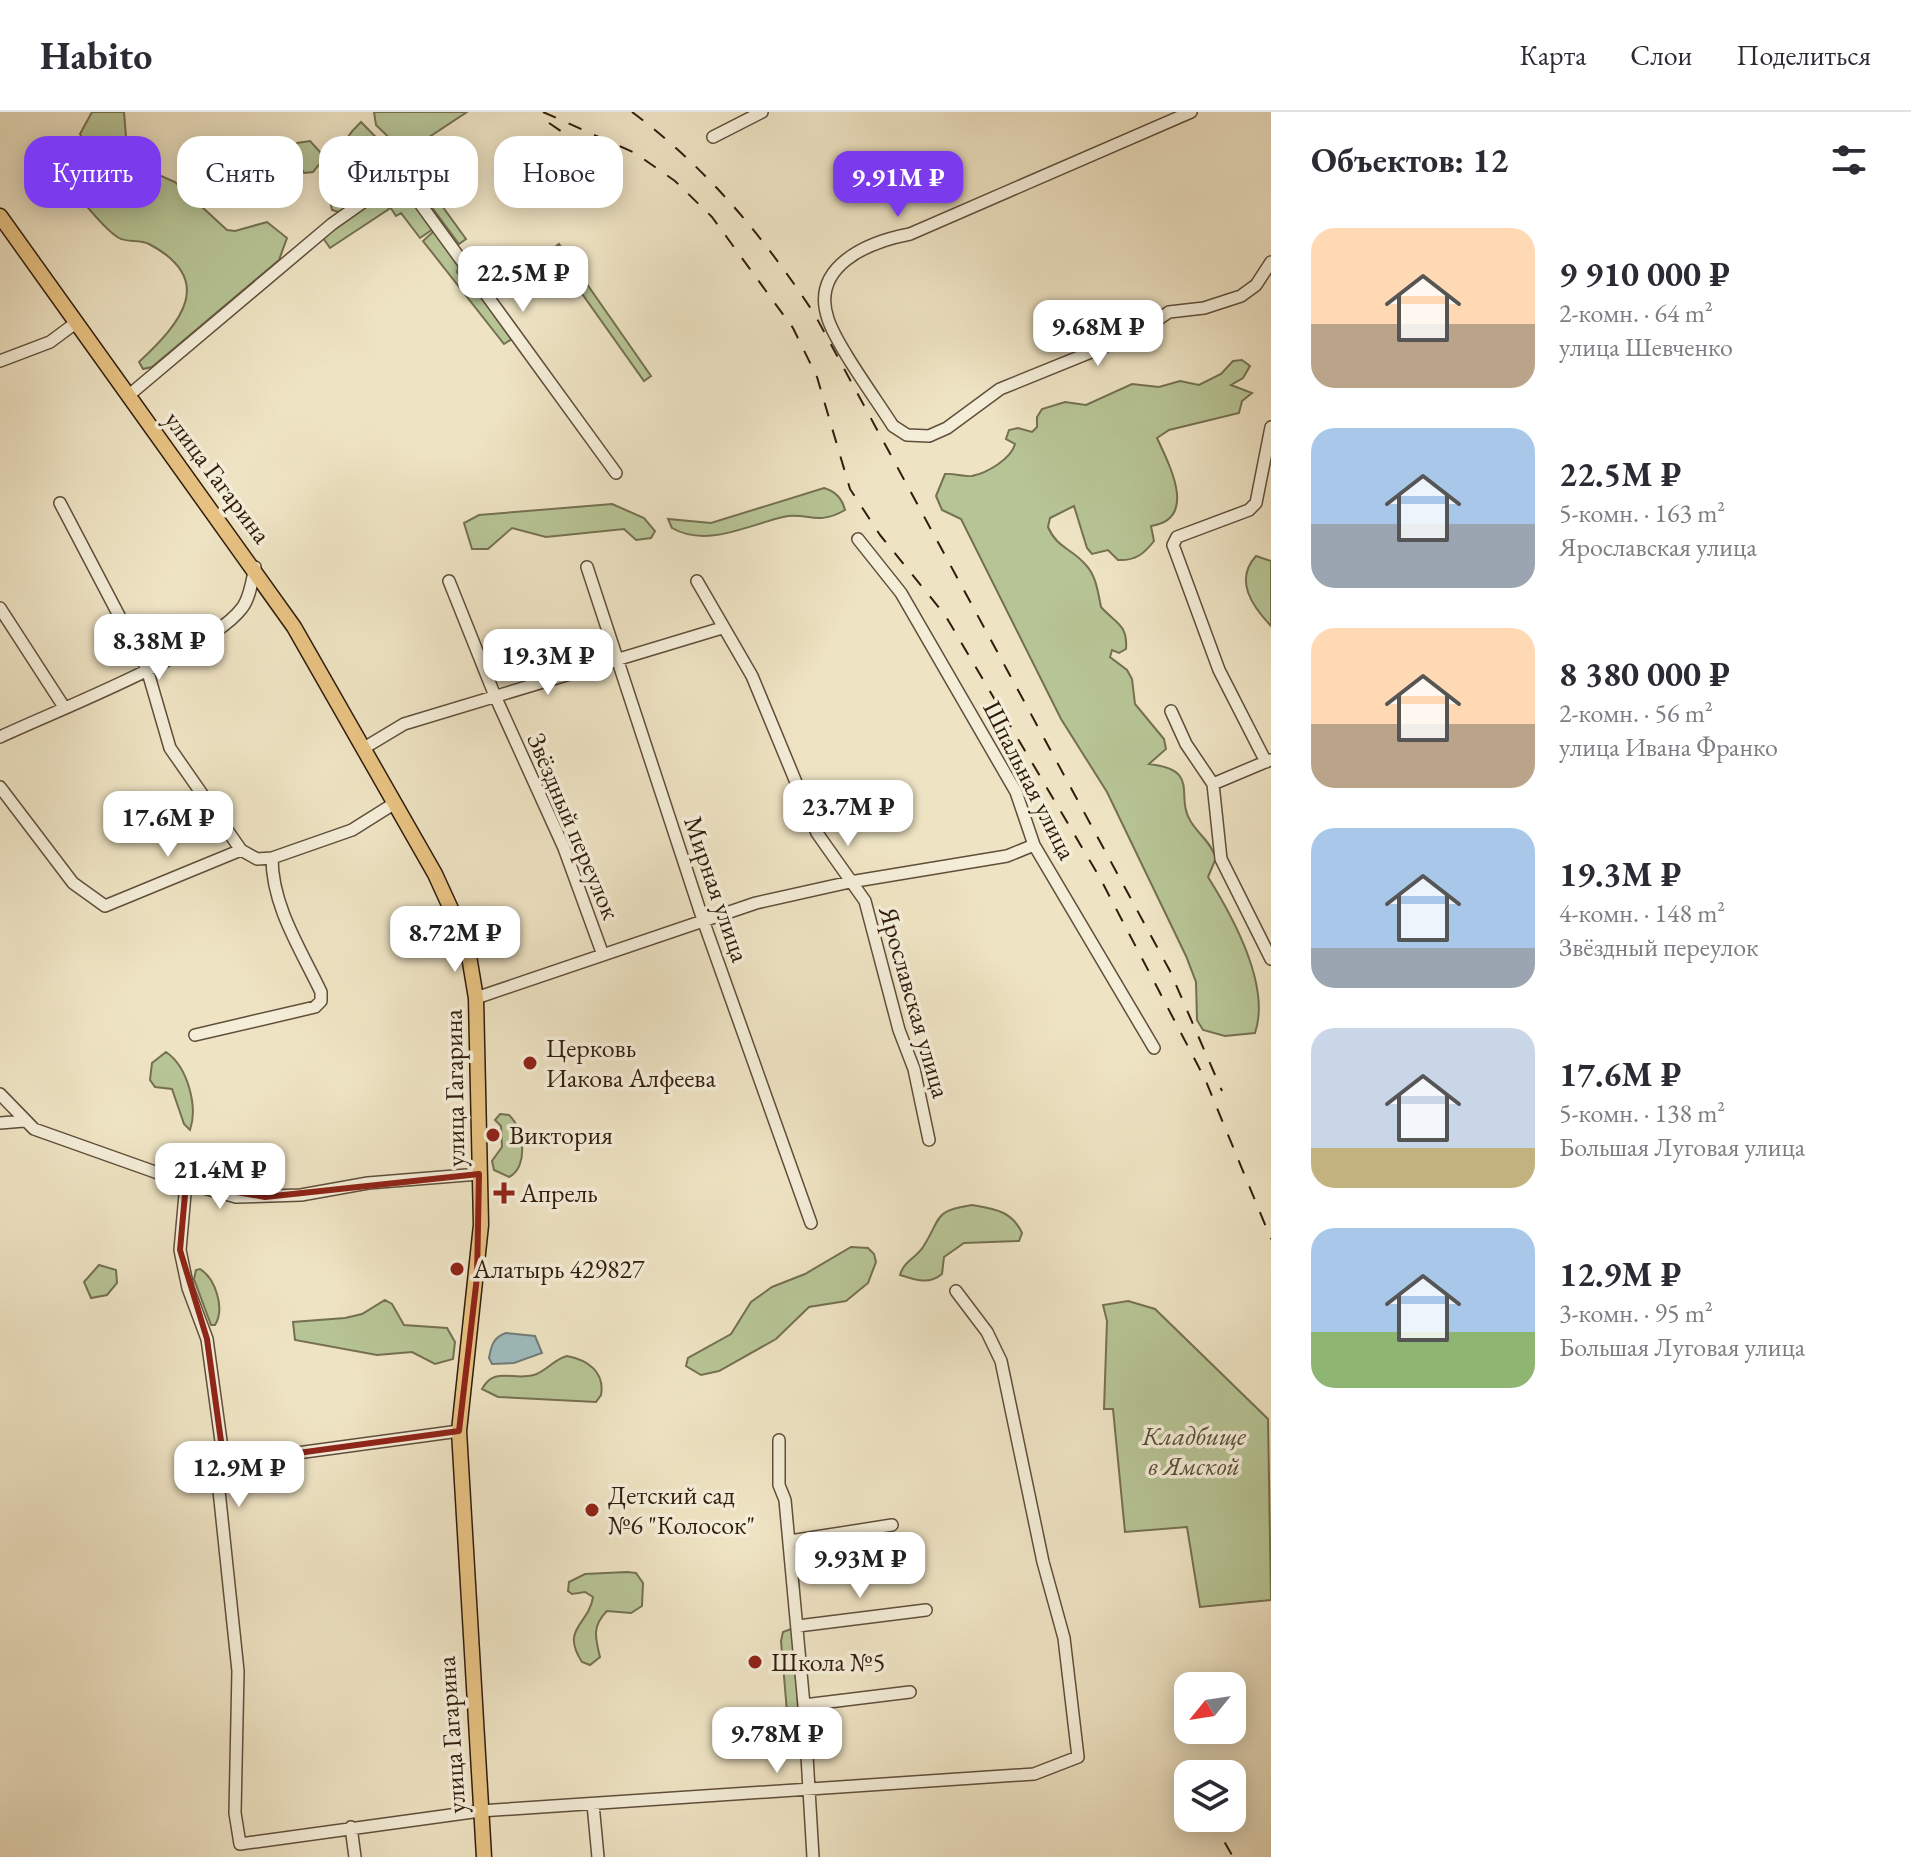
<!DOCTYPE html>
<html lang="ru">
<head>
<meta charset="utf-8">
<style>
	:root { --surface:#fff; --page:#f2f2f3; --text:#2b2b33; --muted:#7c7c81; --line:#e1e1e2; --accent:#7c3aed }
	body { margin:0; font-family:"EB Garamond",serif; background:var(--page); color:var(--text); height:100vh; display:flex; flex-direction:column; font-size:30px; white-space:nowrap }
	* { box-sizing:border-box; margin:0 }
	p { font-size:26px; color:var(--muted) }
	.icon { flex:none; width:44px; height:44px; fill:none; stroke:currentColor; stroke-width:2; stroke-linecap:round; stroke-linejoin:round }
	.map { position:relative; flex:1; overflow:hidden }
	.panel { display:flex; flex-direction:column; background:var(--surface); width:640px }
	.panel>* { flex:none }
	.guide { position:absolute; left:24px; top:24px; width:760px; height:72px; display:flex; gap:16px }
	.needle { width:52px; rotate:240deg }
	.tools { position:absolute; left:1174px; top:1560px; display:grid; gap:16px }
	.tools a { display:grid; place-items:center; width:72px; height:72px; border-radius:16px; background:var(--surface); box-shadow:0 4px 20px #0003; font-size:40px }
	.price { position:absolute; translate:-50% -68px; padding:0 18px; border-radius:16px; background:#fff; color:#222; font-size:26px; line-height:52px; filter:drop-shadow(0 2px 4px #0008) }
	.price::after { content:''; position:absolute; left:50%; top:48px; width:24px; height:18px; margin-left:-12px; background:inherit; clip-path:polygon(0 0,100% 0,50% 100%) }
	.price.selected { background:var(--accent); color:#fff }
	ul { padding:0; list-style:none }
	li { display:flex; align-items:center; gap:24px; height:200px; padding:0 40px }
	li span { display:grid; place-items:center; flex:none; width:224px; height:160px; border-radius:24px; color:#555 }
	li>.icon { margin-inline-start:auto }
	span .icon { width:96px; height:96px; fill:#fffc; stroke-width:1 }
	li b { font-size:34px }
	h2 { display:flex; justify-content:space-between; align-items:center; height:96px; padding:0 40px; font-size:34px }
	.tag { padding:0 28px; border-radius:24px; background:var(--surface); box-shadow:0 4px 20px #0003; font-size:28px; line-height:72px }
	.tag.selected { background:var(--accent); color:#fff }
	header { display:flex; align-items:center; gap:48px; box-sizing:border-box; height:112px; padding:0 40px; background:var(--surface); border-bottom:2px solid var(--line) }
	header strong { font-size:38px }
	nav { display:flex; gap:44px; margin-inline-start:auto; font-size:28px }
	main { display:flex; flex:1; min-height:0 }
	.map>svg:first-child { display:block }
	.green { fill:#b7c495; stroke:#747051; stroke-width:2 }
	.water { fill:#9ebcbe; stroke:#727c77; stroke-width:2 }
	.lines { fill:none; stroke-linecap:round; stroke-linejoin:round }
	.minor-casing { stroke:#604e3a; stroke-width:14 }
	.major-casing { stroke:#301c0d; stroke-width:17 }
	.minor { stroke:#f4edd8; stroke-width:11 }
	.major { stroke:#e7c282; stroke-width:14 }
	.rail { stroke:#301c0d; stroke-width:2; stroke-dasharray:14 14; stroke-linecap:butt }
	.marked { fill:none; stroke:#8f2418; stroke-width:6; stroke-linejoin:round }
	.poi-dot { fill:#8f2418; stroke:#f4edd8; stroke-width:3 }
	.labels { text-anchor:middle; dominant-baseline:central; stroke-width:7; stroke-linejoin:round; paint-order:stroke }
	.street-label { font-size:26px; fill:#301c0d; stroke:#f4edd8 }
	.poi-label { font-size:26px; fill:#301c0d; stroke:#f4edd8; text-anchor:start }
	.park-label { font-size:26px; font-style:italic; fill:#584e36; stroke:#f4edd8 }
</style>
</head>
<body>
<header>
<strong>Habito</strong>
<nav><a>Карта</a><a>Слои</a><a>Поделиться</a></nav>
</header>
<main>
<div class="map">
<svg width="1271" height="1745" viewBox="0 0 1271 1745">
	<rect width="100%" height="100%" fill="#eee3c3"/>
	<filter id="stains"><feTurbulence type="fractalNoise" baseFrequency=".0025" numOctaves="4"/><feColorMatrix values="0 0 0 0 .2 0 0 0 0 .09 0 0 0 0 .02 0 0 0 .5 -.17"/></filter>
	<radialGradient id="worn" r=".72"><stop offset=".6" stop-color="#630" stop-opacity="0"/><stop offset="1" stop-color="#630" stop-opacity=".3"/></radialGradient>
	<path class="green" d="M92,0h32l3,37 9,16 39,17 52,48 8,1 32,-9 20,16 -8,22 -127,107 -9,2 -4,-7c42,-39 78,-82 10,-118 -10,-5 -21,-1 -30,-6 -15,-9 -27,-27 -39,-39l-4,-8 1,-17 13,-11 2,-8 -12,-21z
		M374,0h93l-62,41 -29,-28z
		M361,10l38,39v12l-57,40 -10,-3c-9,-31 6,-67 29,-88z
		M310,29l12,13 -1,8 -8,10 -9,1 -12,-23 5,-7z
		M411,51l55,76 -7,5 -51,-69z
		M396,77l8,3 29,37 -13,9 -19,-25 -5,3 -14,-21z
		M380,84l9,13 -59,39 -7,-10z
		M434,119l25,34 -2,7 8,11 8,-1 42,55 -11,7 -81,-103z
		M559,132l92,132 -7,5 -93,-131z
		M1242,248l8,6 -7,12 -12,7 21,8 -10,8 -3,12 -70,17 -12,8c13,28 41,81 -6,88l3,15c-10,13 -19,20 -36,19l-10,-10 -16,4 -5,-6 -13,-42 -24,12 -2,9c9,21 23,21 37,37 11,11 13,28 16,43 14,16 27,17 25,42l-7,4 -7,-3 -2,7 17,13 5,9 3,25 29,35 2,10 -17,15c53,6 25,32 42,58 9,14 19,19 25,36l-8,19c25,40 63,109 47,156l-30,3 -22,-6 -6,-10 -1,-38 -10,-26 -79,-164 -46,-73 -100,-200 -19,-9 -6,-14 9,-22c9,-1 18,3 27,2 15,-3 39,-17 43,-32l-9,-5 3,-9 9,-2 14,4 5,-5v-10l5,-8 23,-7 21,3 46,-21 27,3 21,-6 19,4 22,-11 12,-13z
		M824,376c11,3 18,10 21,22 -29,17 -39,1 -62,7 -35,8 -76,31 -111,11l-4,-9 43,4z
		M612,392l32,14 11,13 -4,7 -15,2 -12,-11 -78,8 -34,-9 -24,21h-16l-8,-26 15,-8z
		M1256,444l15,5v65c-19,-20 -37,-46 -15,-70z
		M166,940c22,15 32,55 24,78l-6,-6 -12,-35 -17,-2 -5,-7 2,-17z
		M500,1002l9,1c15,14 20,52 0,62l-15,-7 -2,-9 10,-14 -1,-21 -6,-6z
		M972,1093c23,4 40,6 50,28l-3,8 -55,2 -20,14 -2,17c-13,11 -27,6 -42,1 4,-14 16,-17 23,-28 19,-29 9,-36 49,-42z
		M851,1135l17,1 6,6 2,8 -8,21 -22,18 -37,6 -33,32 -57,32 -18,4 -15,-9 2,-8 43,-24 20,-32 21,-15 33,-13z
		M99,1153l17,5 1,13 -10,12 -16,3 -7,-16z
		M200,1157c16,10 25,40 15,56h-4l-17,-46 2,-9z
		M385,1188l7,4 12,21 43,3 8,14 -2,17 -18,5 -23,-12 -35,3 -82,-15 -2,-18 52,-4 17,-4z
		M1128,1189l27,8 113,110 3,181 -71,7 -13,-80 -62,5 -12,-123h-9l3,-88 -4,-16z
		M567,1244c21,4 38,16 34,39l-5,7 -98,-5 -16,-8c12,-23 31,-8 52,-14 13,-4 20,-16 33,-19z
		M627,1460l9,1 7,10 -1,23 -11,7 -24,-2c-15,15 -12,26 -7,46l-10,8 -8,-3c-22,-34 7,-37 11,-65l-8,-5 -13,2 -4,-3 1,-9 16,-8z
		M791,1517l4,7 3,75 -7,9 -4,-8 -6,-71 2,-9z"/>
	<path class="water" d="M506,1221l29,3 7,17 -28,10 -22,1 -3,-6c2,-11 4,-21 17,-25z"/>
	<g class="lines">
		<g class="minor-casing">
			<path id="minor" d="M1191,0l-281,122c-42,8 -100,32 -82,85 9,27 48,80 65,107l14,9 22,1 18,-8 53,-39 138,-56 31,-21 35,-4 37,-12 15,-11 15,-23
				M713,25l49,-25
				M0,249l50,-19 27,-20
				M128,284l204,-172 68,-48 216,297
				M60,391l87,166 23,79 71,102 16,9 15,-1c0,48 29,92 49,134v9l-6,6 -120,28
				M858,427l43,54 115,199 18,53 120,203
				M587,455l116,353 108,303
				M449,469l46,115 69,152 39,107
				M697,469l55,95 65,157 48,68 34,129 15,39 15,71
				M0,496l64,99
				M1171,599l15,33 27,40 8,75 50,100
				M0,625c55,-26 210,-86 242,-129 8,-10 10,-28 13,-41
				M364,636l40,-24 318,-96
				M1266,650l-47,-92 -46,-125 4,-8 72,-27 7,-7 15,-76
				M1213,672l57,-24
				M0,675l73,96 32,23 136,-56
				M272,746l80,-28 43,-27
				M476,886l280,-95 94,-21 157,-26 27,-11
				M0,982l34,35 152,54 50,14 65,-2 67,-12 111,-9
				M0,1011l24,-2
				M186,1071l-6,67 8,38 19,51 17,124 -6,18 20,190 -3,142 5,31 240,-33 554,-37 44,-17 -14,-119 -21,-76 -42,-201 -14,-29 -31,-41
				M779,1328v45l6,15 19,205 9,152
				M224,1351l235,-32
				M790,1429l102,-16
				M798,1514l128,-16
				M804,1593l106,-13
				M593,1692l5,53
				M351,1715l4,30"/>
		</g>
		<g class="major-casing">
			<path id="major" d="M0,104l294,411 141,247 32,70 9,54 5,227 -22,206 25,426"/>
		</g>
		<use href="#minor" class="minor"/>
		<use href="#major" class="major"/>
		<path class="rail" d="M543,0l92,41 40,28 37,36 81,111 24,49 33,112 30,46 65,80 155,263 105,201 66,160
			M632,0c75,56 132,125 183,203l355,656 52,120
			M549,11l49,33
			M1211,1706l22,39"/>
	</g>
	<path class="marked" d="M479,1062l-2,103 -18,154 -235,32 -17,-124 -27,-89 6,-67 79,14z"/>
	<g class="poi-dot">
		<circle cx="530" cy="951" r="8"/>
		<circle cx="493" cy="1023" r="8"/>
		<path d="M500 1069h8v8h8v8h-8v8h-8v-8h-8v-8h8z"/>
		<circle cx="457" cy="1157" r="8"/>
		<circle cx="592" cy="1398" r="8"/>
		<circle cx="755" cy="1550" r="8"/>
	</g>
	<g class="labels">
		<g class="street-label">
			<text transform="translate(218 365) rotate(53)">улица Гагарина</text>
			<text transform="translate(1030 668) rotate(63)">Шпальная улица</text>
			<text transform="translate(574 714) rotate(67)">Звёздный переулок</text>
			<text transform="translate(717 777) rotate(71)">Мирная улица</text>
			<text transform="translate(915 890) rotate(74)">Ярославская улица</text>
			<text transform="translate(454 976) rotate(-91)">улица Гагарина</text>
			<text transform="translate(451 1623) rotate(-94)">улица Гагарина</text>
		</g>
		<g class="poi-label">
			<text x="546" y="936">Церковь<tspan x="546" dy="30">Иакова Алфеева</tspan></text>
			<text x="509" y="1023">Виктория</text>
			<text x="520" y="1081">Апрель</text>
			<text x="473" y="1157">Алатырь 429827</text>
			<text x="608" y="1383">Детский сад<tspan x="608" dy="30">№6 "Колосок"</tspan></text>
			<text x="771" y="1550">Школа №5</text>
		</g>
		<g class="park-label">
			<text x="1194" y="1324">Кладбище<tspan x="1194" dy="30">в Ямской</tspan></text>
		</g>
	</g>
	<rect width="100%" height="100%" filter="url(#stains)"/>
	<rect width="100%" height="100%" fill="url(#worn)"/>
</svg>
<div class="tools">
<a><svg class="needle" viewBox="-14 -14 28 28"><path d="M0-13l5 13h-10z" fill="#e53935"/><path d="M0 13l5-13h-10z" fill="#7c7c81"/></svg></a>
<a><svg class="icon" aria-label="layers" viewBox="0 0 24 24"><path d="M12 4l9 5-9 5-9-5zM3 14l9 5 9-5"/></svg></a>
</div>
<b class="price selected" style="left:898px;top:107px">9.91M ₽</b>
<b class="price" style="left:523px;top:202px">22.5M ₽</b>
<b class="price" style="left:1098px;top:256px">9.68M ₽</b>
<b class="price" style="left:159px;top:570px">8.38M ₽</b>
<b class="price" style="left:548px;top:585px">19.3M ₽</b>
<b class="price" style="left:848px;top:736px">23.7M ₽</b>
<b class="price" style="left:168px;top:747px">17.6M ₽</b>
<b class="price" style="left:455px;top:862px">8.72M ₽</b>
<b class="price" style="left:220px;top:1099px">21.4M ₽</b>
<b class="price" style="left:239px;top:1397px">12.9M ₽</b>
<b class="price" style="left:860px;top:1488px">9.93M ₽</b>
<b class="price" style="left:777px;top:1663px">9.78M ₽</b>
<div class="guide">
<a class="tag selected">Купить</a>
<a class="tag">Снять</a>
<a class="tag">Фильтры</a>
<a class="tag">Новое</a>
</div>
</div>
<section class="panel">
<h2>Объектов: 12<svg class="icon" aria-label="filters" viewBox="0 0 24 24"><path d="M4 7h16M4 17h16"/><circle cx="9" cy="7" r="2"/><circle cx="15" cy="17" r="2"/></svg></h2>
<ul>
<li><span style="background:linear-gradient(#ffd9b3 60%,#b9a48a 0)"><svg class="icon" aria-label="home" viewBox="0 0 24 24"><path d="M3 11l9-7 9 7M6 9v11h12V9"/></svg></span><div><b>9 910 000 ₽</b><p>2-комн. · 64 m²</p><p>улица Шевченко</p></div></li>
<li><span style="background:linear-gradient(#a9c7e8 60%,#9aa5b1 0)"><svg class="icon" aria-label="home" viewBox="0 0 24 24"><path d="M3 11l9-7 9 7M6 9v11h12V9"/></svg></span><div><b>22.5M ₽</b><p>5-комн. · 163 m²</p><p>Ярославская улица</p></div></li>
<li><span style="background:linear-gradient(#ffd9b3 60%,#b9a48a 0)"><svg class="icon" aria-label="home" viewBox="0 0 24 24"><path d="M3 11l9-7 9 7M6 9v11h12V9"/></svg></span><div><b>8 380 000 ₽</b><p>2-комн. · 56 m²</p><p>улица Ивана Франко</p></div></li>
<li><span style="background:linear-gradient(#a9c7e8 75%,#9aa5b1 0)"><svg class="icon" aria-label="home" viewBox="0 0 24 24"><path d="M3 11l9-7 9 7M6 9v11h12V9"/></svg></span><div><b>19.3M ₽</b><p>4-комн. · 148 m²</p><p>Звёздный переулок</p></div></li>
<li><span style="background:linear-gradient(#c9d6e8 75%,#c2b280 0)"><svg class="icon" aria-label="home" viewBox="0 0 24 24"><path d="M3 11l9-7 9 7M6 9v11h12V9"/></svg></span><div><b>17.6M ₽</b><p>5-комн. · 138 m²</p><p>Большая Луговая улица</p></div></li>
<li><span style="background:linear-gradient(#a9c7e8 65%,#8fb573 0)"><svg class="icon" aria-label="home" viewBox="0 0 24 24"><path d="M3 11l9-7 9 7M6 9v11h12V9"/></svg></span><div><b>12.9M ₽</b><p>3-комн. · 95 m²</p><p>Большая Луговая улица</p></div></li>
</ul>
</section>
</main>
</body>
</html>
